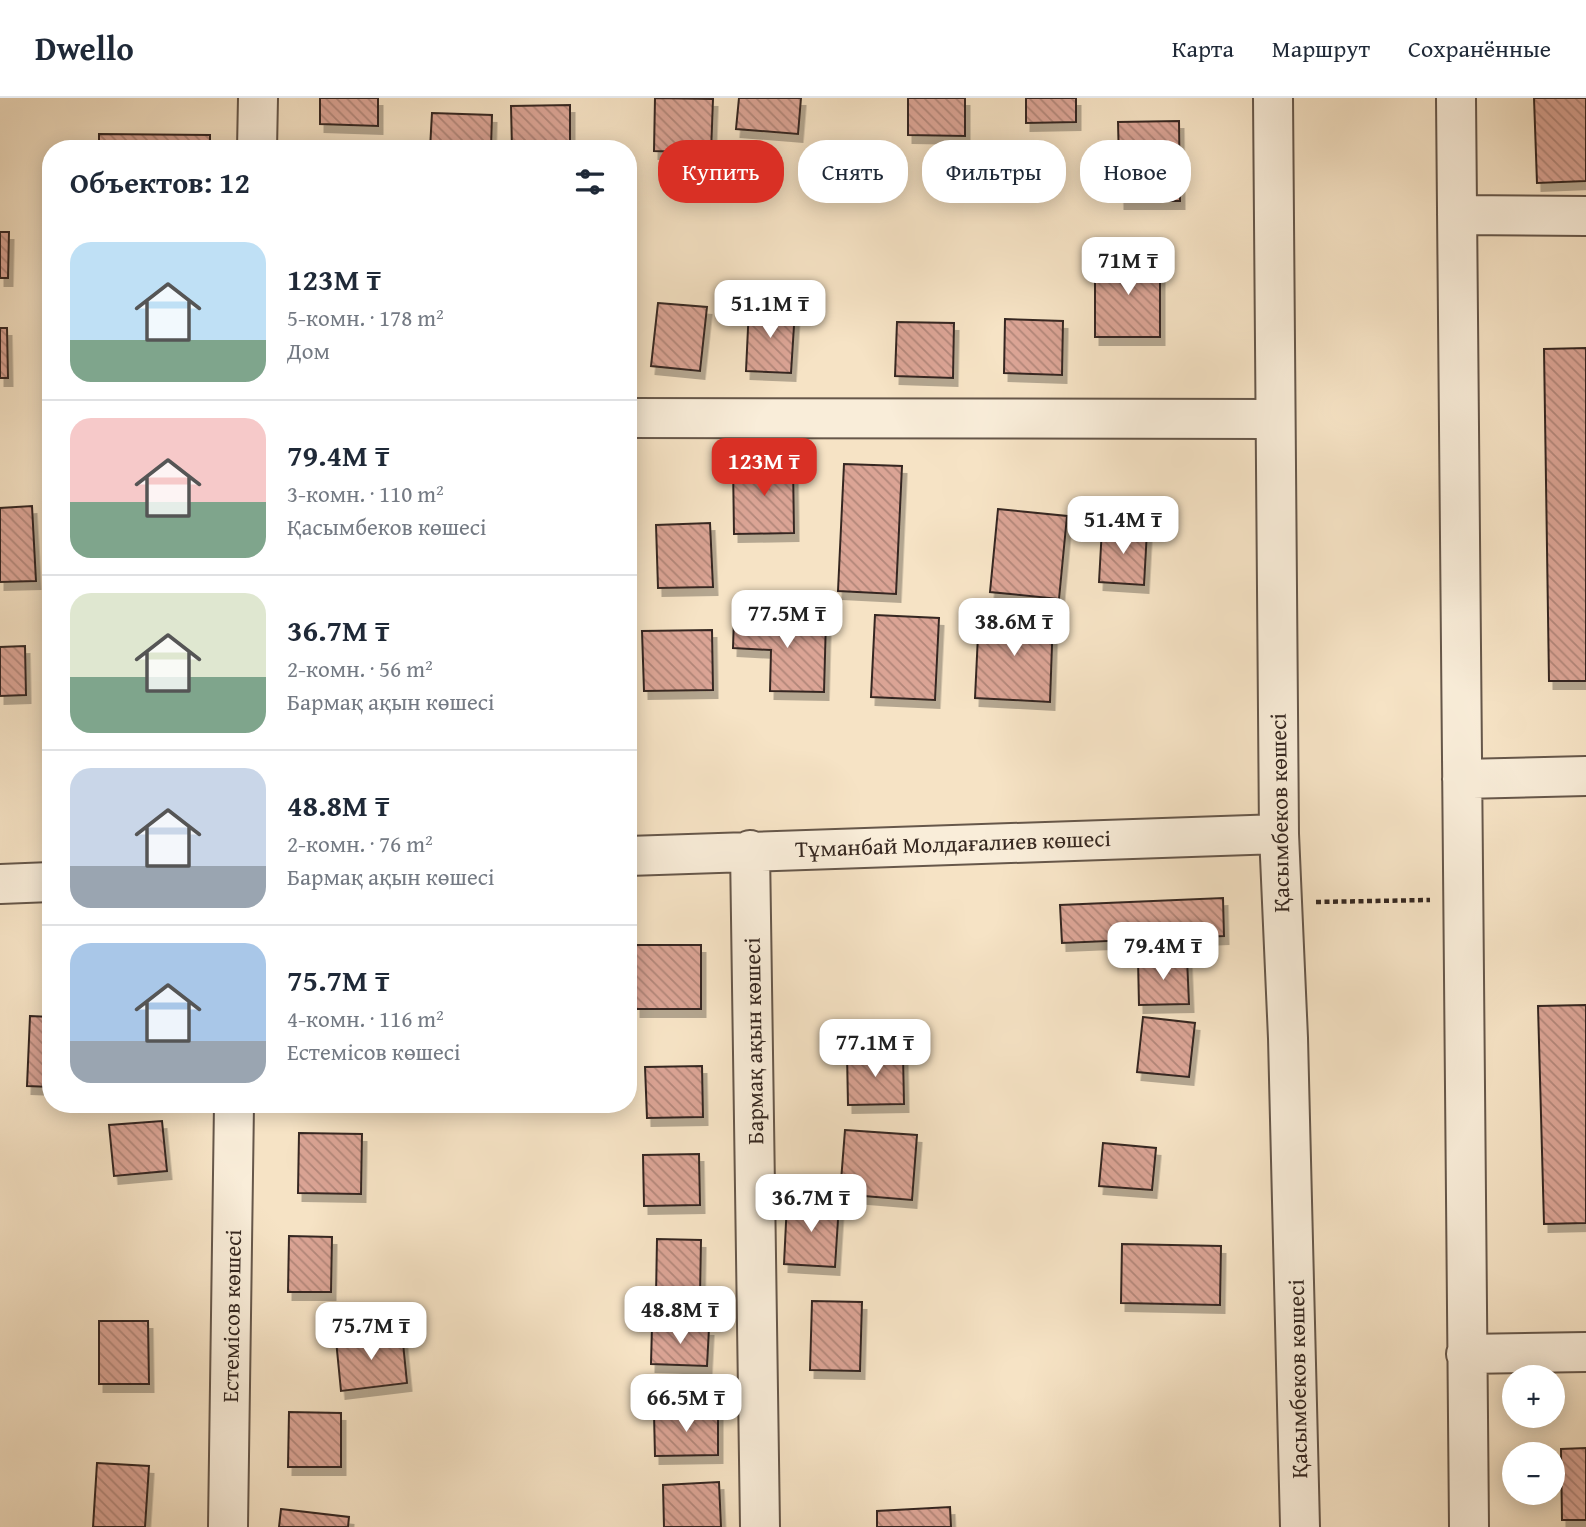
<!DOCTYPE html>
<html lang="ru">
<head>
<meta charset="utf-8">
<style>
	:root { --surface:#fff; --page:#f2f2f3; --text:#1f2937; --muted:#747a83; --line:#e0e1e3; --accent:#d93025 }
	body { margin:0; font-family:"Gentium Book Plus",serif; background:var(--page); color:var(--text); height:100vh; display:flex; flex-direction:column; font-size:26px; white-space:nowrap }
	* { box-sizing:border-box; margin:0 }
	p { font-size:23px; color:var(--muted) }
	.icon { flex:none; width:38px; height:38px; fill:none; stroke:currentColor; stroke-width:2; stroke-linecap:round; stroke-linejoin:round }
	.map { position:relative; flex:1; overflow:hidden }
	.details { position:absolute; left:42px; top:42px; width:595px; height:973px; display:flex; flex-direction:column; background:var(--surface); border-radius:28px; box-shadow:0 4px 18px #0003 }
	.details>* { flex:none }
	.hud { position:absolute; left:658px; top:42px; width:665px; height:63px; display:flex; gap:14px }
	.fabs { position:absolute; left:1502px; top:1267px; display:grid; gap:14px }
	.fabs a { display:grid; place-items:center; width:63px; height:63px; border-radius:50%; background:var(--surface); box-shadow:0 4px 18px #0003; font-size:35px }
	.price { position:absolute; translate:-50% -60px; padding:0 16px; border-radius:14px; background:#fff; color:#222; font-size:23px; line-height:46px; filter:drop-shadow(0 2px 4px #0008) }
	.price::after { content:''; position:absolute; left:50%; top:42px; width:21px; height:16px; margin-left:-10px; background:inherit; clip-path:polygon(0 0,100% 0,50% 100%) }
	.price.active { background:var(--accent); color:#fff }
	ul { padding:0; list-style:none }
	li { display:flex; align-items:center; gap:21px; height:175px; padding:0 28px }
	li+li { border-top:2px solid var(--line) }
	li span { display:grid; place-items:center; flex:none; width:196px; height:140px; border-radius:21px; color:#555 }
	li>.icon { margin-inline-start:auto }
	span .icon { width:84px; height:84px; fill:#fffc; stroke-width:1 }
	li b { font-size:30px }
	h2 { display:flex; justify-content:space-between; align-items:center; height:84px; padding:0 28px; font-size:30px }
	.pill { padding:0 24px; border-radius:28px; background:var(--surface); box-shadow:0 4px 18px #0003; font-size:24px; line-height:63px }
	.pill.active { background:var(--accent); color:#fff }
	header { display:flex; align-items:center; gap:42px; box-sizing:border-box; height:98px; padding:0 35px; background:var(--surface); border-bottom:2px solid var(--line) }
	header strong { font-size:33px }
	nav { display:flex; gap:38px; margin-inline-start:auto; font-size:24px }
	.map>svg:first-child { display:block }
	.building { fill:url(#building-back-hatch); stroke:#362821; stroke-width:2; filter:url(#shadow) }
	.lines { fill:none; stroke-linecap:round; stroke-linejoin:round }
	.minor-casing { stroke:#66574a; stroke-width:42 }
	.path { stroke:#362821; stroke-width:4.5; stroke-dasharray:5 3.5; stroke-linecap:butt }
	.minor { stroke:#f9edd9; stroke-width:38 }
	.labels { text-anchor:middle; dominant-baseline:central; stroke-width:5; stroke-linejoin:round; paint-order:stroke }
	.street-label { font-size:23px; fill:#362821; stroke:#f9edd9 }
</style>
</head>
<body>
<header>
<strong>Dwello</strong>
<nav><a>Карта</a><a>Маршрут</a><a>Сохранённые</a></nav>
</header>
<div class="map">
<svg width="1586" height="1429" viewBox="0 0 1586 1429">
	<defs>
		<pattern id="building-back-hatch" width="6" height="6" patternUnits="userSpaceOnUse" patternTransform="scale(1.75)"><rect width="6" height="6" fill="#dba495"/><path d="M-1 5l2 2M0 0l6 6M5-1l2 2" fill="none" stroke="#b28679"/></pattern>
		<filter id="shadow"><feDropShadow dx="4.5" dy="8" stdDeviation="0" flood-color="#0004"/></filter>
	</defs>
	<rect width="100%" height="100%" fill="#f6e3c5"/>
	<filter id="stains"><feTurbulence type="fractalNoise" baseFrequency=".00286" numOctaves="4"/><feColorMatrix values="0 0 0 0 .2 0 0 0 0 .09 0 0 0 0 .02 0 0 0 .5 -.17"/></filter>
	<radialGradient id="worn" r=".72"><stop offset=".6" stop-color="#630" stop-opacity="0"/><stop offset="1" stop-color="#630" stop-opacity=".3"/></radialGradient>
	<path class="building" d="M320,0h58v28l-58,-2z
		M655,0l58,1 -2,54 -57,-2z
		M739,0h62l-3,36 -62,-5z
		M908,0h57v38l-57,-1z
		M1026,0h50v24l-50,1z
		M1534,0h52v83l-49,2z
		M570,7v44h-58l-1,-43z
		M432,15l60,2 -1,34h-61z
		M1179,23l1,80h-60l-2,-79z
		M99,36l111,1v14h-111z
		M0,134h9l-1,46h-8z
		M1095,158h65v81h-65z
		M658,205l49,4 -7,64 -49,-5z
		M749,209l46,3 -4,63 -45,-2z
		M1005,221l58,2 -1,54 -58,-2z
		M897,224l57,1 -1,55 -58,-2z
		M0,230h7l1,50h-8z
		M1586,250v333h-37l-5,-332z
		M793,365l1,70 -60,1 -1,-70z
		M844,366l58,2 -6,128 -58,-3z
		M32,408l4,75 -36,1v-74z
		M998,411l69,7 -8,83 -69,-7z
		M710,425l3,64 -55,1 -2,-63z
		M1102,430l45,3 -3,54 -45,-3z
		M979,516l74,3 -3,85 -75,-4z
		M875,517l64,3 -4,82 -64,-3z
		M734,519l92,3 -2,72 -54,-1 1,-41 -38,-2z
		M712,532l1,60 -69,1 -2,-60z
		M25,548l1,49 -26,1v-49z
		M1223,800l1,38 -162,7 -2,-38z
		M636,847h65v64h-65z
		M1187,860l2,46 -50,1 -1,-46z
		M1586,907v218l-42,1 -6,-218z
		M30,918l21,1v70l-24,-1z
		M1143,919l52,6 -6,54 -52,-5z
		M847,956h56l1,50 -56,1z
		M702,968l1,51 -56,1 -2,-51z
		M162,1023l5,50 -53,5 -5,-51z
		M845,1032l72,5 -5,65 -72,-6z
		M299,1035l63,1 -1,60 -63,-1z
		M1103,1045l53,5 -4,42 -53,-4z
		M699,1056l1,51 -56,1 -1,-51z
		M787,1104l52,2 -4,63 -51,-3z
		M289,1138l43,1 -1,55h-43z
		M657,1141l44,1 -1,57 -44,-1z
		M1122,1146l99,2 -1,59 -99,-2z
		M812,1203l50,1 -2,69 -50,-1z
		M99,1223h49l1,63h-50z
		M652,1228l57,2 -2,38 -56,-2z
		M402,1235l5,50 -66,8 -5,-51z
		M289,1314l52,1v54h-53z
		M718,1315v42l-63,1 -1,-42z
		M1586,1350v72h-24l-1,-71z
		M97,1365l52,3 -4,61h-52z
		M719,1384l2,45h-57l-1,-42z
		M950,1409l1,20h-74v-16z
		M281,1411l68,8 -1,10h-69z"/>
	<g class="lines">
		<g class="minor-casing">
			<path id="minor" d="M1273,0l6,736 9,204 12,489
				M1456,0l13,1429
				M257,51l1,-51
				M1457,117l129,1
				M628,320l647,1
				M1462,681l124,-3
				M750,752l10,677
				M628,758l651,-22
				M0,786l51,-2
				M1466,1256l120,-2
				M228,1429l6,-423"/>
		</g>
		<path class="path" d="M1316,804l114,-2"/>
		<use href="#minor" class="minor"/>
	</g>
	<g class="labels">
		<g class="street-label">
			<text transform="translate(1279 715) rotate(-91)">Қасымбеков көшесі</text>
			<text transform="translate(953 745) rotate(-2)">Тұманбай Молдағалиев көшесі</text>
			<text transform="translate(753 943) rotate(-91)">Бармақ ақын көшесі</text>
			<text transform="translate(231 1218) rotate(-89)">Естемісов көшесі</text>
			<text transform="translate(1297 1281) rotate(-91)">Қасымбеков көшесі</text>
		</g>
	</g>
	<rect width="100%" height="100%" filter="url(#stains)"/>
	<rect width="100%" height="100%" fill="url(#worn)"/>
</svg>
<div class="fabs">
<a>+</a>
<a>−</a>
</div>
<b class="price" style="left:1128px;top:199px">71M ₸</b>
<b class="price" style="left:770px;top:242px">51.1M ₸</b>
<b class="price active" style="left:764px;top:400px">123M ₸</b>
<b class="price" style="left:1123px;top:458px">51.4M ₸</b>
<b class="price" style="left:787px;top:552px">77.5M ₸</b>
<b class="price" style="left:1014px;top:560px">38.6M ₸</b>
<b class="price" style="left:1163px;top:884px">79.4M ₸</b>
<b class="price" style="left:875px;top:981px">77.1M ₸</b>
<b class="price" style="left:811px;top:1136px">36.7M ₸</b>
<b class="price" style="left:680px;top:1248px">48.8M ₸</b>
<b class="price" style="left:371px;top:1264px">75.7M ₸</b>
<b class="price" style="left:686px;top:1336px">66.5M ₸</b>
<div class="hud">
<a class="pill active">Купить</a>
<a class="pill">Снять</a>
<a class="pill">Фильтры</a>
<a class="pill">Новое</a>
</div>
<section class="details">
<h2>Объектов: 12<svg class="icon" aria-label="filters" viewBox="0 0 24 24"><path d="M4 7h16M4 17h16"/><circle cx="9" cy="7" r="2"/><circle cx="15" cy="17" r="2"/></svg></h2>
<ul>
<li><span style="background:linear-gradient(#bfe0f5 70%,#7fa58c 0)"><svg class="icon" aria-label="home" viewBox="0 0 24 24"><path d="M3 11l9-7 9 7M6 9v11h12V9"/></svg></span><div><b>123M ₸</b><p>5-комн. · 178 m²</p><p>Дом</p></div></li>
<li><span style="background:linear-gradient(#f6c9c9 60%,#7fa58c 0)"><svg class="icon" aria-label="home" viewBox="0 0 24 24"><path d="M3 11l9-7 9 7M6 9v11h12V9"/></svg></span><div><b>79.4M ₸</b><p>3-комн. · 110 m²</p><p>Қасымбеков көшесі</p></div></li>
<li><span style="background:linear-gradient(#dfe7d0 60%,#7fa58c 0)"><svg class="icon" aria-label="home" viewBox="0 0 24 24"><path d="M3 11l9-7 9 7M6 9v11h12V9"/></svg></span><div><b>36.7M ₸</b><p>2-комн. · 56 m²</p><p>Бармақ ақын көшесі</p></div></li>
<li><span style="background:linear-gradient(#c9d6e8 70%,#9aa5b1 0)"><svg class="icon" aria-label="home" viewBox="0 0 24 24"><path d="M3 11l9-7 9 7M6 9v11h12V9"/></svg></span><div><b>48.8M ₸</b><p>2-комн. · 76 m²</p><p>Бармақ ақын көшесі</p></div></li>
<li><span style="background:linear-gradient(#a9c7e8 70%,#9aa5b1 0)"><svg class="icon" aria-label="home" viewBox="0 0 24 24"><path d="M3 11l9-7 9 7M6 9v11h12V9"/></svg></span><div><b>75.7M ₸</b><p>4-комн. · 116 m²</p><p>Естемісов көшесі</p></div></li>
</ul>
</section>
</div>
</body>
</html>
